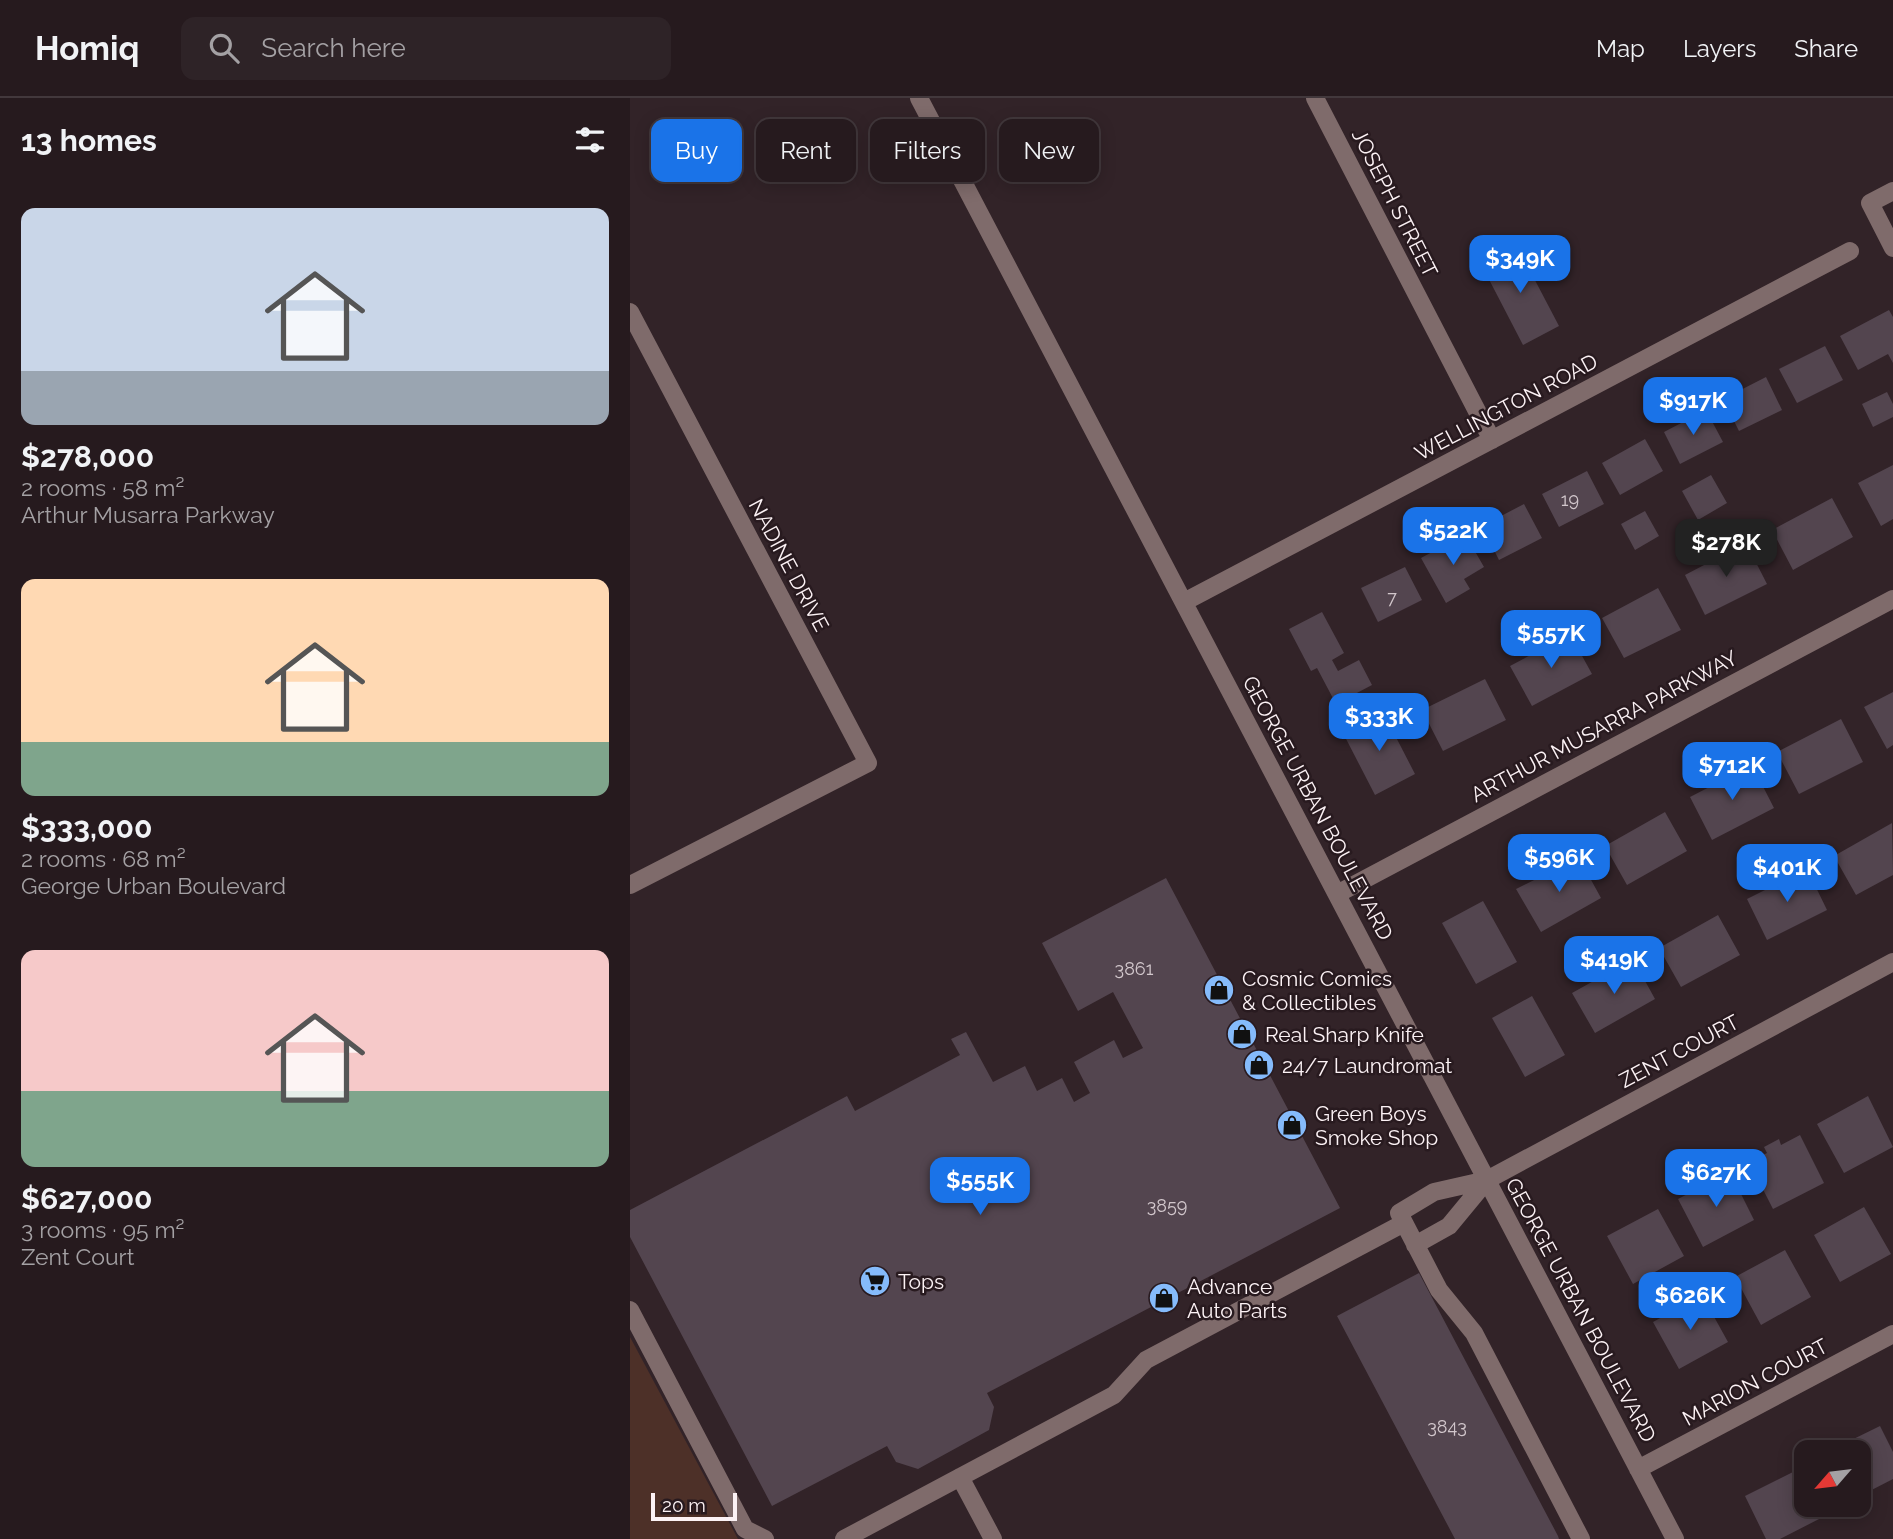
<!DOCTYPE html>
<html lang="en">
<head>
<meta charset="utf-8">
<style>
	:root { --surface:#261a1e; --page:#2e2327; --text:#f1f3f6; --muted:#a4a1a4; --line:#42383c; --accent:#1a73e8 }
	body { margin:0; font-family:Raleway,sans-serif; background:var(--page); color:var(--text); height:100vh; display:flex; flex-direction:column; font-size:26px; white-space:nowrap }
	* { box-sizing:border-box; margin:0 }
	p { font-size:23px; color:var(--muted) }
	.icon { flex:none; width:38px; height:38px; fill:none; stroke:currentColor; stroke-width:2; stroke-linecap:round; stroke-linejoin:round }
	.map { position:relative; flex:1; overflow:hidden }
	.details { display:flex; flex-direction:column; background:var(--surface); width:630px }
	.details>* { flex:none }
	.hud { position:absolute; left:21px; top:21px; width:665px; height:63px; display:flex; gap:14px }
	.needle { width:46px; rotate:242deg }
	.fabs { position:absolute; left:1164px; top:1342px; display:grid; gap:14px }
	.fabs a { display:grid; place-items:center; width:77px; height:77px; border-radius:14px; background:var(--surface); box-shadow:0 4px 18px #0003,0 0 0 2px var(--line); font-size:35px }
	.scale { position:absolute; left:21px; bottom:18px; width:86px; box-sizing:border-box; padding-left:7px; border:4px solid #fcf2f5; border-top:0; font-size:19px; line-height:24px; white-space:nowrap; color:#fcf2f5; -webkit-text-stroke:5px #281a1f; paint-order:stroke }
	.price { position:absolute; translate:-50% -60px; padding:0 16px; border-radius:14px; background:var(--accent); color:#fff; font-size:23px; line-height:46px; filter:drop-shadow(0 2px 4px #0008) }
	.price::after { content:''; position:absolute; left:50%; top:42px; width:21px; height:16px; margin-left:-10px; background:inherit; clip-path:polygon(0 0,100% 0,50% 100%) }
	.price.active { background:#222; color:#fff }
	ul { padding:0; list-style:none }
	li { display:grid; align-content:center; gap:14px; height:371px; padding:0 21px }
	li span { display:grid; place-items:center; height:217px; border-radius:14px; color:#555 }
	li>.icon { margin-inline-start:auto }
	span .icon { width:126px; height:126px; fill:#fffc; stroke-width:1 }
	li b { font-size:30px }
	h2 { display:flex; justify-content:space-between; align-items:center; height:84px; padding:0 21px; font-size:30px }
	.chip { padding:0 24px; border-radius:14px; background:var(--surface); box-shadow:0 4px 18px #0003,0 0 0 2px var(--line); font-size:24px; line-height:63px }
	.chip.active { background:var(--accent); color:#fff }
	header { display:flex; align-items:center; gap:42px; box-sizing:border-box; height:98px; padding:0 35px; background:var(--surface); border-bottom:2px solid var(--line) }
	header strong { font-size:33px }
	nav { display:flex; gap:38px; margin-inline-start:auto; font-size:24px }
	.search { width:490px; height:63px; background:var(--page); display:flex; align-items:center; gap:18px; box-sizing:border-box; padding:0 24px; border-radius:14px; color:var(--muted); font-size:26px }
	main { display:flex; flex:1; min-height:0 }
	.map>svg:first-child { display:block }
	.green { fill:#4d3028 }
	.building { fill:#53454f }
	.lines { fill:none; stroke-linecap:round; stroke-linejoin:round }
	.minor { stroke:#7f6b6b; stroke-width:18 }
	.labels { text-anchor:middle; dominant-baseline:central; stroke-width:5; stroke-linejoin:round; paint-order:stroke }
	.number-label { font-size:18px; fill:#d2c7cc }
	.street-label { font-size:21px; fill:#fcf2f5; stroke:#281a1f }
	.poi-label { font-size:21px; fill:#fcf2f5; stroke:#281a1f; text-anchor:start }
</style>
</head>
<body>
<header>
<strong>Homiq</strong>
<div class="search"><svg class="icon" aria-label="search" viewBox="0 0 24 24"><circle cx="10" cy="10" r="6"/><path d="M15 15l6 6"/></svg>Search here</div>
<nav><a>Map</a><a>Layers</a><a>Share</a></nav>
</header>
<main>
<section class="details">
<h2>13 homes<svg class="icon" aria-label="filters" viewBox="0 0 24 24"><path d="M4 7h16M4 17h16"/><circle cx="9" cy="7" r="2"/><circle cx="15" cy="17" r="2"/></svg></h2>
<ul>
<li><span style="background:linear-gradient(#c9d6e8 75%,#9aa5b1 0)"><svg class="icon" aria-label="home" viewBox="0 0 24 24"><path d="M3 11l9-7 9 7M6 9v11h12V9"/></svg></span><div><b>$278,000</b><p>2 rooms · 58 m²</p><p>Arthur Musarra Parkway</p></div></li>
<li><span style="background:linear-gradient(#ffd9b3 75%,#7fa58c 0)"><svg class="icon" aria-label="home" viewBox="0 0 24 24"><path d="M3 11l9-7 9 7M6 9v11h12V9"/></svg></span><div><b>$333,000</b><p>2 rooms · 68 m²</p><p>George Urban Boulevard</p></div></li>
<li><span style="background:linear-gradient(#f6c9c9 65%,#7fa58c 0)"><svg class="icon" aria-label="home" viewBox="0 0 24 24"><path d="M3 11l9-7 9 7M6 9v11h12V9"/></svg></span><div><b>$627,000</b><p>3 rooms · 95 m²</p><p>Zent Court</p></div></li>
</ul>
</section>
<div class="map">
<svg width="1263" height="1441" viewBox="0 0 1263 1441">
	<rect width="100%" height="100%" fill="#322328"/>
	<path class="green" d="M0,1239l108,202h-108z"/>
	<path class="building" d="M887,148l42,80 -36,19 -42,-81z
		M1259,212l4,7v46l-5,-9 -30,16 -18,-34z
		M1195,248l18,34 -46,23 -18,-34z
		M1136,279l16,33 -43,21 -16,-32z
		M1257,294l6,12v13l-20,10 -11,-23z
		M1076,312l17,32 -43,22 -16,-32z
		M1015,341l18,32 -43,24 -18,-32z
		M1263,367v54l-12,7 -23,-43z
		M957,373l17,33 -45,23 -17,-33z
		M1081,377l16,28 -29,17 -16,-29z
		M1202,400l21,39 -60,33 -21,-40z
		M894,406l18,34 -43,22 -17,-34z
		M1015,413l14,25 -24,14 -14,-26z
		M835,436l19,33 -20,12 6,10 -24,14 -25,-45z
		M1116,445l21,41 -62,31 -20,-40z
		M775,469l17,33 -44,22 -17,-34z
		M1028,490l23,42 -57,28 -22,-40z
		M692,514l22,41 -12,7 6,11 21,-11 13,25 -36,19 -19,-36 -6,3 -22,-42z
		M940,536l22,40 -60,32 -22,-40z
		M855,581l21,41 -63,31 -21,-41z
		M1263,594v53l-6,4 -23,-42z
		M753,614l32,62 -40,21 -32,-62z
		M1211,621l22,43 -64,32 -22,-42z
		M1122,667l22,43 -62,32 -22,-43z
		M1035,714l22,39 -60,34 -22,-39z
		M1262,725l1,52 -37,20 -22,-39z
		M949,760l22,40 -60,34 -25,-43z
		M1177,771l20,41 -60,30 -20,-41z
		M536,780l174,330 -353,185 7,14 -5,23 -71,39 -22,-7 -9,-16 -115,60 -142,-269v-27l217,-114 8,15 105,-56 -9,-16 15,-7 27,50 32,-16 12,25 25,-13 12,24 16,-9 -16,-31 40,-22 9,18 20,-10 -30,-56 -35,19 -36,-68z
		M853,803l34,61 -41,22 -34,-61z
		M1088,817l22,40 -59,32 -22,-39z
		M1003,861l22,40 -60,34 -23,-40z
		M902,898l33,59 -40,22 -33,-59z
		M1238,998l25,51 -49,26 -27,-49z
		M1170,1037l24,48 -51,26 -24,-47 18,-9 -3,-6 15,-8 2,6z
		M1100,1074l24,48 -51,27 -25,-48z
		M1234,1109l27,47 -51,28 -26,-47z
		M1028,1111l26,47 -51,28 -26,-48z
		M1155,1152l26,47 -50,28 -26,-48z
		M789,1175l139,263 1,3h-104l-118,-223z
		M1072,1197l26,47 -49,27 -26,-47z
		M1250,1328l13,26v27l-35,18v-45h-31z
		M1167,1372l9,19v16h8l7,13 -41,21h-14l-21,-43z"/>
	<g class="lines">
		<path class="minor" d="M289,0l756,1441
			M685,0l177,342
			M1263,93l-23,12 23,45
			M0,214l238,451 -238,122
			M554,504l666,-351
			M707,796l556,-295
			M785,1147l34,-19 38,-46
			M0,1212l115,219 20,10
			M1008,1371l255,-135
			M330,1379l33,62
			M214,1441l270,-144 32,-35 258,-137
			M951,1441l-107,-206 -35,-43 -40,-77 35,-21 53,-12 406,-218"/>
	</g>
	<defs>
		<g id="shop-disc" transform="scale(1.575)"><circle r="9.5" fill="#85bbfb" stroke="#281a1f"/><path d="M-5-2.5h2.3a2.7 3.5 0 0 1 5.4 0H5L5.5 6h-11ZM-1.5-2.5h3a1.5 2.3 0 0 0-3 0Z" fill="#111"/></g>
		<g id="supermarket-disc" transform="scale(1.575)"><circle r="9.5" fill="#85bbfb" stroke="#281a1f"/><path d="M-6-5.5h2.5l.6 2H6L4.5 2H-2.5L-4.4-4H-6ZM-1.5 3.2a1.3 1.3 0 1 0 .1 0ZM3 3.2a1.3 1.3 0 1 0 .1 0Z" fill="#111"/></g>
	</defs>
	<g fill-rule="evenodd">
		<use href="#shop-disc" x="589" y="892"/>
		<use href="#shop-disc" x="612" y="936"/>
		<use href="#shop-disc" x="629" y="967"/>
		<use href="#shop-disc" x="662" y="1027"/>
		<use href="#supermarket-disc" x="245" y="1183"/>
		<use href="#shop-disc" x="534" y="1200"/>
	</g>
	<g class="labels">
		<g class="number-label">
			<text x="940" y="401">19</text>
			<text x="762" y="499">7</text>
			<text x="504" y="870">3861</text>
			<text x="537" y="1107">3859</text>
			<text x="817" y="1328">3843</text>
		</g>
		<g class="street-label">
			<text transform="translate(765 105) rotate(63)">JOSEPH STREET</text>
			<text transform="translate(876 309) rotate(-28)">WELLINGTON ROAD</text>
			<text transform="translate(159 467) rotate(62)">NADINE DRIVE</text>
			<text transform="translate(974 628) rotate(-28)">ARTHUR MUSARRA PARKWAY</text>
			<text transform="translate(688 710) rotate(62)">GEORGE URBAN BOULEVARD</text>
			<text transform="translate(1049 953) rotate(-28)">ZENT COURT</text>
			<text transform="translate(951 1212) rotate(62)">GEORGE URBAN BOULEVARD</text>
			<text transform="translate(1125 1284) rotate(-28)">MARION COURT</text>
		</g>
		<g class="poi-label">
			<text x="612" y="880">Cosmic Comics<tspan x="612" dy="24">&amp; Collectibles</tspan></text>
			<text x="635" y="936">Real Sharp Knife</text>
			<text x="652" y="967">24/7 Laundromat</text>
			<text x="685" y="1015">Green Boys<tspan x="685" dy="24">Smoke Shop</tspan></text>
			<text x="268" y="1183">Tops</text>
			<text x="557" y="1188">Advance<tspan x="557" dy="24">Auto Parts</tspan></text>
		</g>
	</g>
</svg>
<div class="fabs">
<a><svg class="needle" viewBox="-14 -14 28 28"><path d="M0-13l5 13h-10z" fill="#e53935"/><path d="M0 13l5-13h-10z" fill="#a4a1a4"/></svg></a>
</div>
<div class="scale">20 m</div>
<b class="price" style="left:890px;top:197px">$349K</b>
<b class="price" style="left:1063px;top:339px">$917K</b>
<b class="price" style="left:823px;top:469px">$522K</b>
<b class="price active" style="left:1096px;top:481px">$278K</b>
<b class="price" style="left:921px;top:572px">$557K</b>
<b class="price" style="left:749px;top:655px">$333K</b>
<b class="price" style="left:1102px;top:704px">$712K</b>
<b class="price" style="left:929px;top:796px">$596K</b>
<b class="price" style="left:1157px;top:806px">$401K</b>
<b class="price" style="left:984px;top:898px">$419K</b>
<b class="price" style="left:1086px;top:1111px">$627K</b>
<b class="price" style="left:350px;top:1119px">$555K</b>
<b class="price" style="left:1060px;top:1234px">$626K</b>
<div class="hud">
<a class="chip active">Buy</a>
<a class="chip">Rent</a>
<a class="chip">Filters</a>
<a class="chip">New</a>
</div>
</div>
</main>
</body>
</html>
